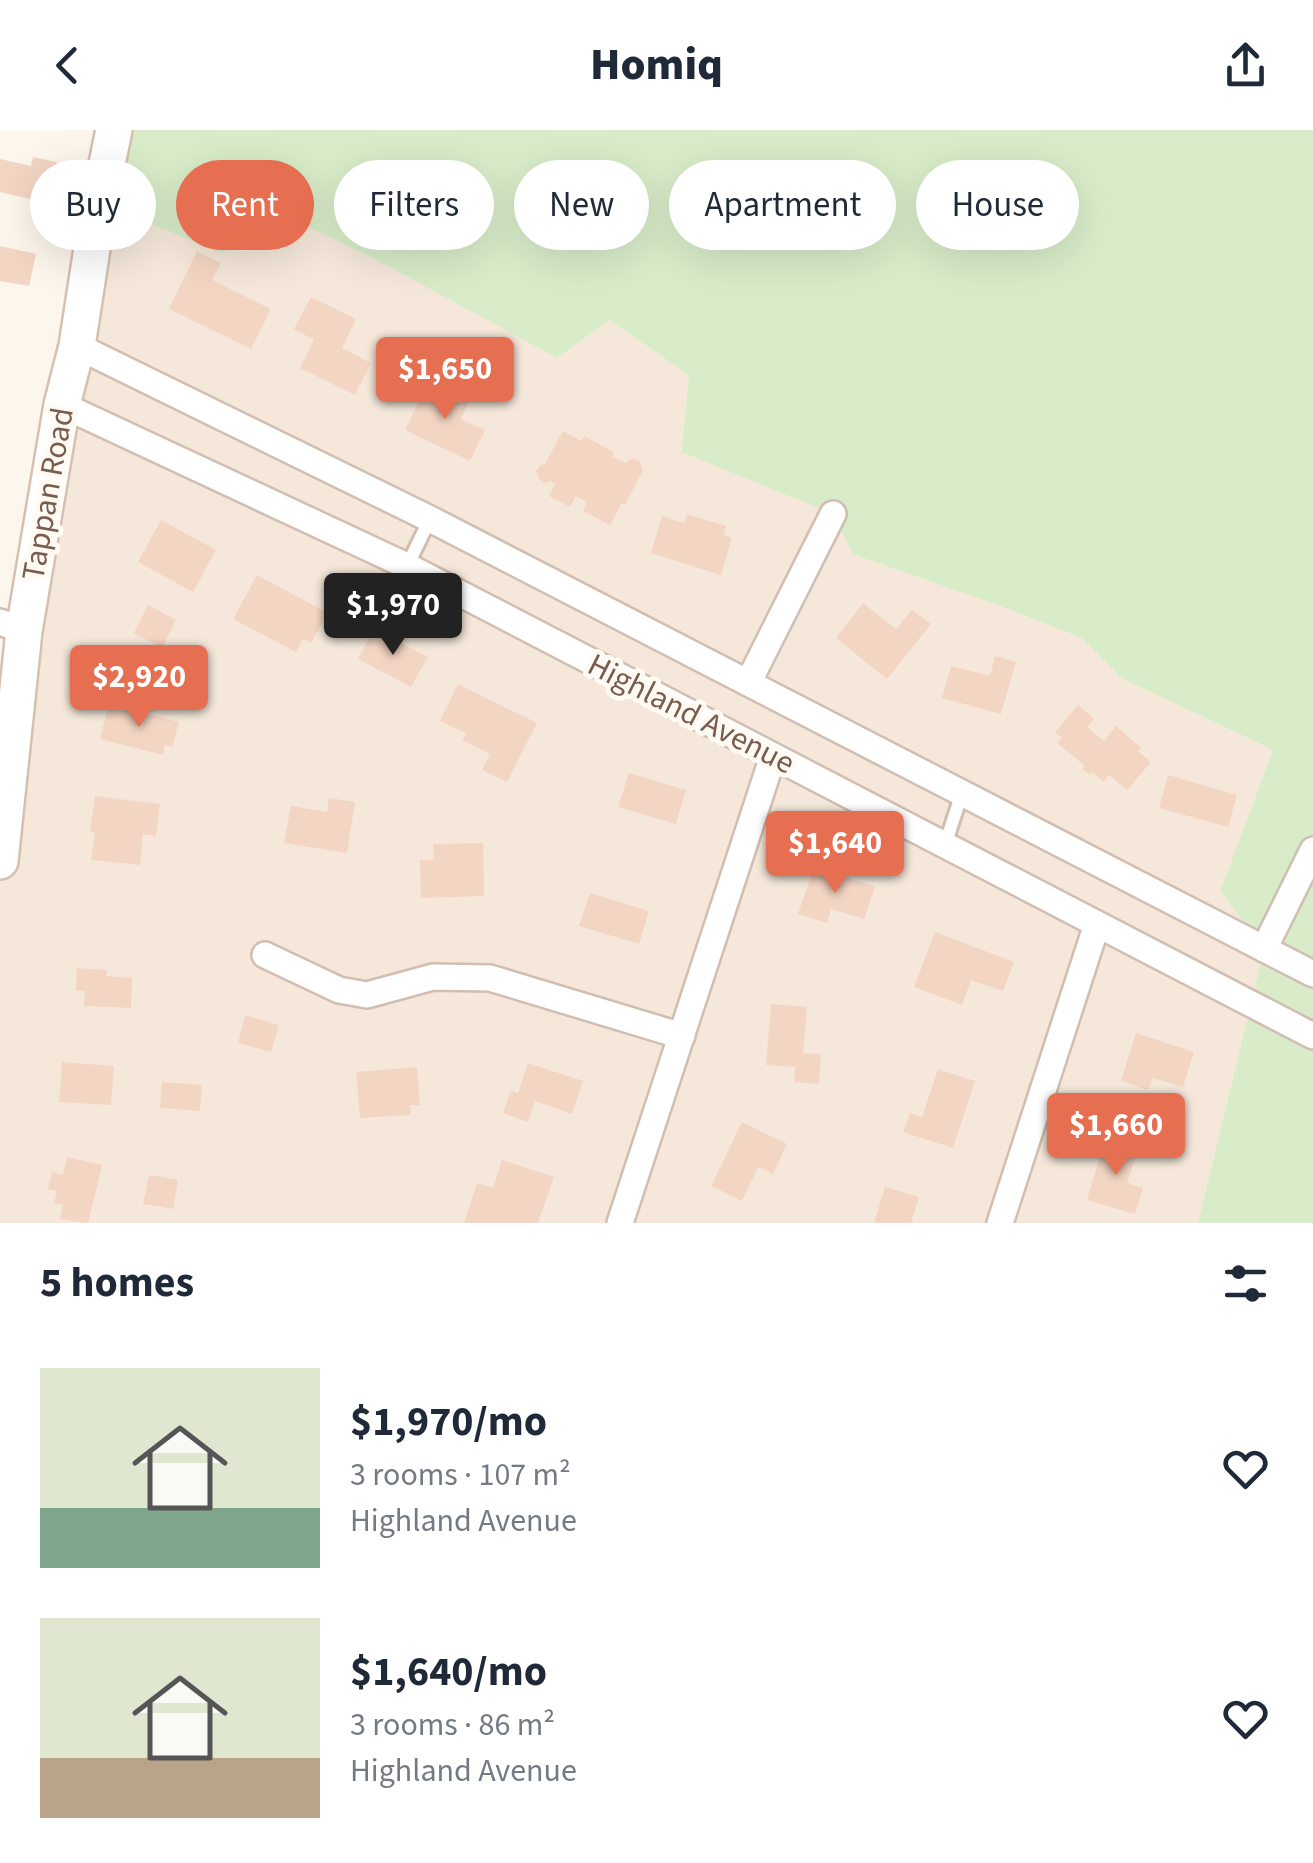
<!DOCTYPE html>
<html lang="en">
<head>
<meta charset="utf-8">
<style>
	:root { --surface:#fff; --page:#f6f6f7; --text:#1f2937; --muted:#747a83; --accent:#e76f51 }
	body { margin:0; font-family:"Source Sans 3",sans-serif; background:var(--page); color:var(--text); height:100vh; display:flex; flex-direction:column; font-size:38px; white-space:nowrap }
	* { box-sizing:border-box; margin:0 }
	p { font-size:32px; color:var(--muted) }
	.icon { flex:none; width:55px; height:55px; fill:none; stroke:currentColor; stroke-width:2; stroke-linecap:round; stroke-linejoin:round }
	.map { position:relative; height:1093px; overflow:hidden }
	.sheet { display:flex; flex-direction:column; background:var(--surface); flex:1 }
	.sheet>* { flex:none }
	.guide { position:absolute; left:30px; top:30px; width:1255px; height:90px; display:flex; gap:20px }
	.price { position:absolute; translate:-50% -85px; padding:0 22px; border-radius:10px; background:var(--accent); color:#fff; font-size:32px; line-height:65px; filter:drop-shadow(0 2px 5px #0008) }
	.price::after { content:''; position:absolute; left:50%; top:60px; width:30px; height:22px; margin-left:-15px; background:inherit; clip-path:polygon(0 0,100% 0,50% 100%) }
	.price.current { background:#222; color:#fff }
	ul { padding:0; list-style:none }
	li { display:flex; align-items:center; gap:30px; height:250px; padding:0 40px }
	li span { display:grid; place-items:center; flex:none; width:280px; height:200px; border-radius:0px; color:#555 }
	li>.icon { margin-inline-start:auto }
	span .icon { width:120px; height:120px; fill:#fffc; stroke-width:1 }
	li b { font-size:42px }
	h2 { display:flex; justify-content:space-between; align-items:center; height:120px; padding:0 40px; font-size:42px }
	.chip { padding:0 35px; border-radius:45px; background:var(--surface); box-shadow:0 10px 40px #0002; font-size:35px; line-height:90px }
	.chip.current { background:var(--accent); color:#fff }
	header { display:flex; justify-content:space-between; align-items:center; height:130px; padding:0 40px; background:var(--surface); font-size:45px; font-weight:800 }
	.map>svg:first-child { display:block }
	.residential { fill:#f5e8da }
	.green { fill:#d8ecc9 }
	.building { fill:#f3d5c3 }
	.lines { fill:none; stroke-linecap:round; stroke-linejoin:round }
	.lane-casing { stroke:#d1beb0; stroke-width:18 }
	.street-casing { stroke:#d1beb0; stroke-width:30 }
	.secondary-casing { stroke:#d6c0b0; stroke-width:40 }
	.lane { stroke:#fff; stroke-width:12 }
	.street { stroke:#fff; stroke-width:25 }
	.secondary { stroke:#fff; stroke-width:35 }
	.labels { text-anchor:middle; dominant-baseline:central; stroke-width:10; stroke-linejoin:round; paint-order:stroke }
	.street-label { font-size:32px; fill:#7a5c4d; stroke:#fffaf3 }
</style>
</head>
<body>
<header><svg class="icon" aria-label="back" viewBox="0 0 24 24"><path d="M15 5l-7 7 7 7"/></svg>Homiq<svg class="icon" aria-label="share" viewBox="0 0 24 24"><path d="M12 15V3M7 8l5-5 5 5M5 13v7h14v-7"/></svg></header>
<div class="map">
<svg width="1313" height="1093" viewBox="0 0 1313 1093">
	<rect width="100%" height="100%" fill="#fdf6ec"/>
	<path class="residential" d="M99,73l176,7 102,50 232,60 80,55 144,139 162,90 87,34 41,41 150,71 -53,141 44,58 -66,274h-1198v-362z"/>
	<path class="green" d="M114,0h1199v1093h-115l66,-274 -44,-58 53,-141 -150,-71 -41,-41 -87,-34 -142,-50 -20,-40 -151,-62 7,-77 -80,-55 -52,38 -180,-98 -102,-49 -52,42 -124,-50z"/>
	<path class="building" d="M33,27l24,5 -9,41 -48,-11v-33l31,7z
		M0,116l36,8 -7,32 -29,-5z
		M197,121l24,12 -9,17 59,29 -20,40 -82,-40z
		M311,167l45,22 -14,29 29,15 -16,32 -55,-27 14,-28 -20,-11z
		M429,251l41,19 -9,19 24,11 -15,31 -65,-31z
		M563,301l18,10 3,-5 30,16 -2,4 13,7 8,-5 7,4 3,8 -18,35 -3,-2 -12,22 -27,-14 4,-9 -11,-6 -6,11 -21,-11 6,-12 -5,-3 -5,2 -6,-4 -3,-8 4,-5 5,-2z
		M687,384l39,12 -2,9 8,3 -11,37 -70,-22 11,-37 22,7z
		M161,390l55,30 -23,42 -55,-30z
		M257,445l71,38 -17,30 -8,-4 -7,13 -63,-33z
		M863,473l33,26 16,-19 19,14 -44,55 -51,-41z
		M148,475l28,15 -14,28 -28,-15z
		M374,499l54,28 -17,30 -53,-28z
		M995,526l21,6 -15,52 -59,-16 9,-32 39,10z
		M458,554l79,39 -30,59 -25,-12 8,-16 -28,-14 4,-7 -26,-12z
		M109,574l70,18 -7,25 -7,-2 -2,10 -63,-16z
		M1078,575l16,14 -7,8 17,14 12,-15 25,22 -3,3 13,11 -24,28 -18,-15 -5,7 -12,-10 -2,3 -8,-6 3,-3 -28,-23 5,-5 -7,-6z
		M629,643l57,17 -10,34 -58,-17z
		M1168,645l69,20 -9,32 -69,-19z
		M95,666l65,8 -4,32 -13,-2 -3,31 -49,-5 4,-28h-5z
		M329,668l26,4 -8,51 -63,-10 7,-37 36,6z
		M483,713l1,53 -63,2 -1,-38h14l-1,-16z
		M814,737l61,20 -11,32 -33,-10 -4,14 -29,-9z
		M590,763l59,18 -10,33 -60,-18z
		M935,802l79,30 -11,29 -32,-11 -9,25 -48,-18z
		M77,838l30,2 -1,6 26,2 -1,30 -47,-2 1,-15h-9z
		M771,874l36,3 -4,46 18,1 -2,30 -25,-2 1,-15 -29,-2z
		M245,885l34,10 -8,27 -33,-9z
		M1136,903l58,19 -11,35 -30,-9 -5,12 -27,-9z
		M62,932l52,4 -3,39 -52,-3z
		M528,933l55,18 -11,33 -37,-13 -7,21 -25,-9 8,-23 7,3z
		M417,937l3,38h-10l1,10 -51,3 -4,-46z
		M938,939l37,12 -22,67 -50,-16 7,-19 12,4z
		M162,952l40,3 -2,26 -40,-3z
		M742,992l45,22 -14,30 -15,-7 -16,34 -31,-15z
		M1105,1008l33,10 -11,35 16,5 -8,26 -48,-14z
		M67,1027l35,8 -14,58 -28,-4 3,-14 -9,-2 3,-12 -9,-2 4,-17 11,3z
		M502,1030l52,17 -16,46h-74l13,-40 16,5z
		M149,1045l29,5 -5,29 -30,-5z
		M885,1057l34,10 -8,26h-37z"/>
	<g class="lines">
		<g class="lane-casing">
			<path id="lane" d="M407,436l23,-47
				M945,715l17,-52"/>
		</g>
		<g class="street-casing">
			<path id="street" d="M77,216l353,173 883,455
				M62,275l345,161 906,470
				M0,492l24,9
				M748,553l85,-169
				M1264,819l49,-99
				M265,825l74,35 28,5 66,-18 57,1 192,58
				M620,1093l153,-467
				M1000,1093l97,-299"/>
		</g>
		<g class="secondary-casing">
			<path id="secondary" d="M0,731l24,-230 38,-226 15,-59 22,-143 15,-73"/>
		</g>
		<use href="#lane" class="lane"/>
		<use href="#street" class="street"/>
		<use href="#secondary" class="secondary"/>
	</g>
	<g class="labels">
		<g class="street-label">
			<text transform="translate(48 364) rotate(-80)">Tappan Road</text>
			<text transform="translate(691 584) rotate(27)">Highland Avenue</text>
		</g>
	</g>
</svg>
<b class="price" style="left:445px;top:292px">$1,650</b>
<b class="price current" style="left:393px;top:528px">$1,970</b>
<b class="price" style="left:139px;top:600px">$2,920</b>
<b class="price" style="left:835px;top:766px">$1,640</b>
<b class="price" style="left:1116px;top:1048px">$1,660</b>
<div class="guide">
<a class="chip">Buy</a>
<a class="chip current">Rent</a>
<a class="chip">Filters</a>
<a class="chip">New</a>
<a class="chip">Apartment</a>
<a class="chip">House</a>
</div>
</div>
<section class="sheet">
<h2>5 homes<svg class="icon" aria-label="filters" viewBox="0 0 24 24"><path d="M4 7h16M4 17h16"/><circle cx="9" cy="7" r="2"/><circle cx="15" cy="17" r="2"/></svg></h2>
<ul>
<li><span style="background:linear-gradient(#dfe7d0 70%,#7fa58c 0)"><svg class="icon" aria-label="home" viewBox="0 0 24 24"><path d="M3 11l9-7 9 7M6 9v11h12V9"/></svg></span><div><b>$1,970/mo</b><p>3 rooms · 107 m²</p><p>Highland Avenue</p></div><svg class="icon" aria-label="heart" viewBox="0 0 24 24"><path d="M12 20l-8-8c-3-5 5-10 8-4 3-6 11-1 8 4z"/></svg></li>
<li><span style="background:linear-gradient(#dfe7d0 70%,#b9a48a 0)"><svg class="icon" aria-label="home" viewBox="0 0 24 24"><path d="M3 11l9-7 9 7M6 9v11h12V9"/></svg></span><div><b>$1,640/mo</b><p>3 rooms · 86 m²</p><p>Highland Avenue</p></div><svg class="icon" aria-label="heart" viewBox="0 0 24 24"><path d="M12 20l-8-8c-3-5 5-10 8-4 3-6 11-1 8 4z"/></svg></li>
</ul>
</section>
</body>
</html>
